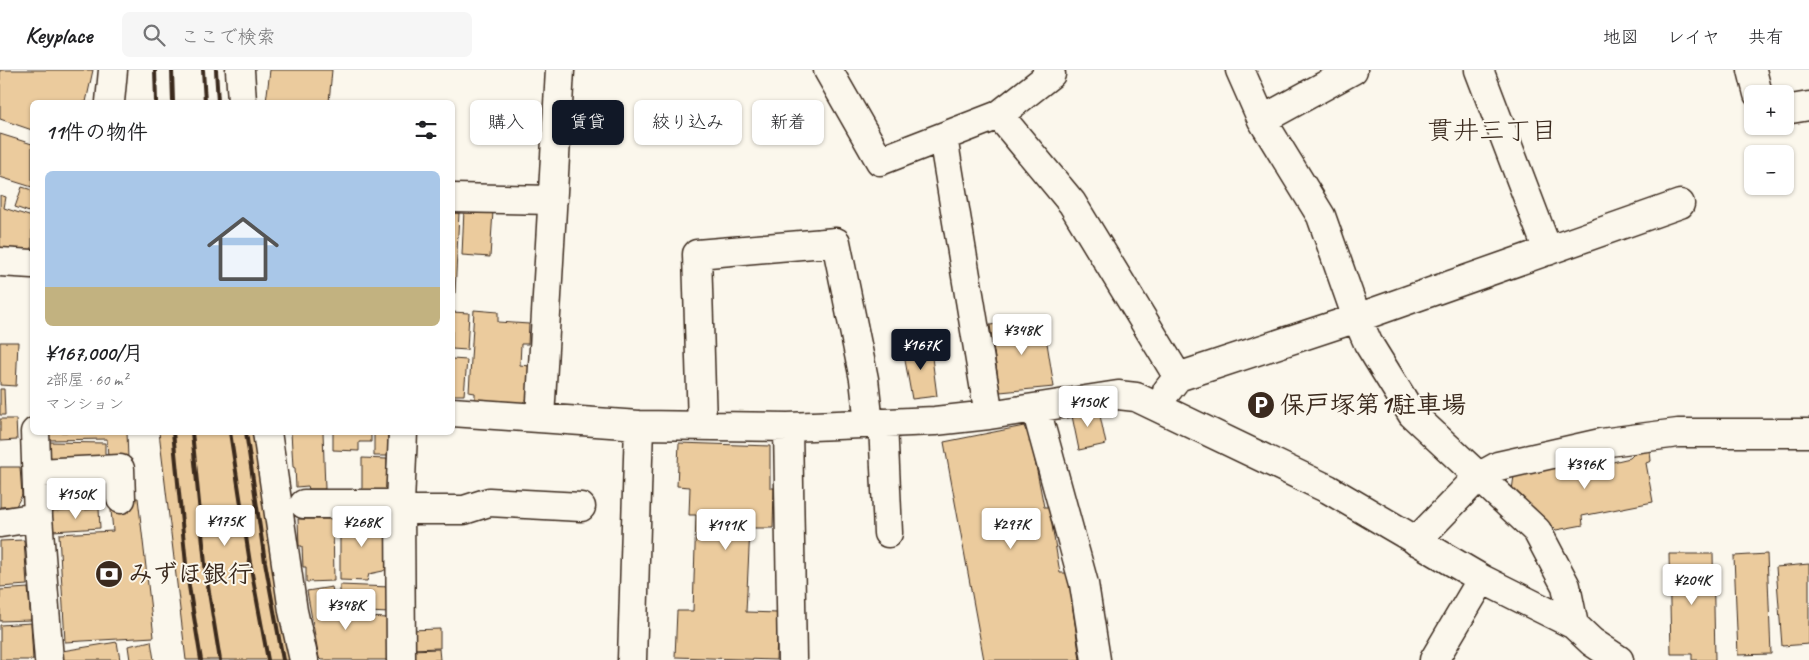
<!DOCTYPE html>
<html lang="ja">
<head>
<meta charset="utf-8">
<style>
	:root { --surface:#fff; --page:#f6f6f6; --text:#202124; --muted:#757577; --line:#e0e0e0; --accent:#111827 }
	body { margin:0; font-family:Caveat,"Klee One",sans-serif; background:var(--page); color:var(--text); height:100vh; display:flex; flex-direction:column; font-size:19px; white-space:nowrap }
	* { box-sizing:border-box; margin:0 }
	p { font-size:16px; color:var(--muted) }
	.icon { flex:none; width:28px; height:28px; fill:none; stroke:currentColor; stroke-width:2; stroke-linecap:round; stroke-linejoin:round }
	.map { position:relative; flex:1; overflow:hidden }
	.sheet { position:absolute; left:30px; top:30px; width:425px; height:335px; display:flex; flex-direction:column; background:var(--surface); border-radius:8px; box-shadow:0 1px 4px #0004 }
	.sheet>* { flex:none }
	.guide { position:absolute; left:470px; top:30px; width:475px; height:45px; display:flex; gap:10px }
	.tools { position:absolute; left:1744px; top:15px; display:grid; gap:10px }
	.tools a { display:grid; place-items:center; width:50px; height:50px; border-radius:8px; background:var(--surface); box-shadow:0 1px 4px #0004; font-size:25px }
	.price { position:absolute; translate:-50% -42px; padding:0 11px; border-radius:5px; background:#fff; color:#222; font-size:16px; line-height:32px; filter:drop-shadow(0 1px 2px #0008) }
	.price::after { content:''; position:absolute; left:50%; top:30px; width:15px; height:11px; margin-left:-8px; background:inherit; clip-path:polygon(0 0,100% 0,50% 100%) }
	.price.active { background:var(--accent); color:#fff }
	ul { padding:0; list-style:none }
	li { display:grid; align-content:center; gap:10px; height:265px; padding:0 15px }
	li+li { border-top:1px solid var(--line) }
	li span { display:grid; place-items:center; height:155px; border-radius:8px; color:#555 }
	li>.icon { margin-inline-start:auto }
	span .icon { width:90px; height:90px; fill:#fffc; stroke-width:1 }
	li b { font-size:21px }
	h2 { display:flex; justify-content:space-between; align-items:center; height:60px; padding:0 15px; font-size:21px }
	.chip { padding:0 18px; border-radius:8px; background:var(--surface); box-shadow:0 1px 4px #0004; font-size:18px; line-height:45px }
	.chip.active { background:var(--accent); color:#fff }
	header { display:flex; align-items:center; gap:30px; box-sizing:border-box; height:70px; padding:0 25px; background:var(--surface); border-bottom:1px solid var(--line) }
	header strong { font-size:24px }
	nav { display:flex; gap:28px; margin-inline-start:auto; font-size:18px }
	.search { width:350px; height:45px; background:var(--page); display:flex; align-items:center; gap:12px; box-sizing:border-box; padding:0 18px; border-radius:8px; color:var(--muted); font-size:19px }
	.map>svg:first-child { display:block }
	.building { fill:#ebcb9d; stroke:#3b2a1e }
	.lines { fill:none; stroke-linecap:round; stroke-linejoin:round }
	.minor-casing { stroke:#3b2a1e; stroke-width:31 }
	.minor { stroke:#fbf7ec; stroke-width:28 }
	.rail { stroke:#3b2a1e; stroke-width:4 }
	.labels { text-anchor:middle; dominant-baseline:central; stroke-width:4; stroke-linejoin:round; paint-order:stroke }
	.poi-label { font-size:25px; font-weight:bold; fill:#3b2a1e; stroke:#fbf7ec; text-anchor:start }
	.neighbourhood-label { font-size:26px; fill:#3b2a1e; stroke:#fbf7ec }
</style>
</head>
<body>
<header>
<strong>Keyplace</strong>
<div class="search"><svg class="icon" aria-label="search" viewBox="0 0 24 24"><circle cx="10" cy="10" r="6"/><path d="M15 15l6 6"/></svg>ここで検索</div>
<nav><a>地図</a><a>レイヤ</a><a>共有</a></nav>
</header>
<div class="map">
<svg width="1809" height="590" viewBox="0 0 1809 590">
	<rect width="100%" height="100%" fill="#fbf7ec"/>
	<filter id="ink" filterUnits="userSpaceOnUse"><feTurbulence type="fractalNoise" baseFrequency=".02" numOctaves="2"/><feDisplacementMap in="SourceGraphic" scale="10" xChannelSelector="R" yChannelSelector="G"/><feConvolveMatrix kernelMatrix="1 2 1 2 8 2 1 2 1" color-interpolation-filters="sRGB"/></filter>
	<g filter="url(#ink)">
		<path class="building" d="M0,0h93l-7,32h-54v28l-32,-11z
			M270,0h62l-3,32h-63z
			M0,64l32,10v43l-32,-10z
			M22,117l10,3v23l-17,-6z
			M0,125l6,2 -2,11 28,9v37l-32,-4z
			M464,139l29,2 -3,46 -28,-2z
			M452,143h7l-4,80h-3z
			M474,240l24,2v10l31,2 -1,20h-7l-1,21 9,1 -2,33 -5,4 -47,-3v-7l-6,-1z
			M452,242l17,1 -2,37 -15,-1z
			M1043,248l11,69 -54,5 -10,-67z
			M0,272h18l-2,44 -16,-1z
			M930,272l7,54 -25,3 -9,-50z
			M452,289l15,1 -3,35h-12z
			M0,319h4l1,26h-5z
			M1098,336l8,38 -27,6 -8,-39z
			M0,349h16l1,21 -17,1z
			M1024,356l2,5 3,-1 15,77h5l11,66h8l12,87h-96l-40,-218z
			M48,362h79l1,27h-20l-1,-20 -59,1z
			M159,362h101l35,228h-109z
			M291,362h32l2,57h-16l-1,-3 -12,1 -1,-19 -2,-1z
			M333,362h38v10h-12v9l-26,-1z
			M374,362h14v24h-14z
			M48,372l57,1v17l-57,-1z
			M679,373l91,3v42h4l-1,40h-23l-4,84 32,1 -2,47 -101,-3 2,-46h16l3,-96h-7l1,-28 -13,-1z
			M1650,381l1,10 -5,2 7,39 -71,14 1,9 -27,5 -44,-40 2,-14 43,-9 17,4 56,-13 4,-4z
			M362,388l25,1v30l-4,3h-21z
			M0,397h20l2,28 -6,11 -16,1z
			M103,409l2,27 -54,3 -2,-27z
			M138,428l16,139 -89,5 -6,-108 54,-3 -3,-31z
			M99,439l1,19 -47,3 -1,-19z
			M382,447l5,4 -1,48 -3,2 -14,3 -2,7 -27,-1v-58l3,-4z
			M298,449h35l1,62 -28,1v-15h-3l-1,-21h-3z
			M24,470l3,45 -27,2v-46z
			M1669,484h44l2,106h-23v-6h-21z
			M1767,484l4,100 -33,1 -4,-99z
			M1809,494v80l-27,2 -6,-79z
			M340,515l50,2 -1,26 -42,-2 -7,-8z
			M332,517l6,29 51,2 -2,42h-66l-2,-2 -12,-67z
			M28,518l3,32 -31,1v-31z
			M31,553l2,37h-33v-35z
			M440,559v19l-30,1 -1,-19z
			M151,571l3,19h-24l-2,-14z
			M117,572l3,18h-57l-1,-9z
			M439,579l1,11h-30l-1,-10z"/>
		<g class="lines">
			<g class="minor-casing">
				<path id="minor" d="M240,0l2,32
					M828,0l52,91 119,-46 52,-41 -4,-4
					M1240,0l22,50 59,96 36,102 11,25 44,71 125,117 29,55 8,39
					M1479,0l69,181
					M1752,0l6,24
					M110,32l3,-32
					M1785,40l24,-4
					M999,45l73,88 106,174 -11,14
					M1262,50l91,-50
					M943,67l46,278
					M452,128l101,2
					M0,192l32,2
					M1178,307l179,-59 323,-114
					M1036,339l48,175 12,76
					M452,342l187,13 149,2 147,-6 54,-6 129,-20 18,2 192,92 154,90 92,46 18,17 27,18
					M540,348l20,-348
					M883,353l5,110
					M702,356l-5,-172 139,-12 28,137 5,45
					M788,357l4,233
					M35,362l3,85 11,143
					M267,362l26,179 11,49
					M37,403l83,-4 1,30
					M304,434h96l12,6h52l25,-8 92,5
					M0,453l38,-6
					M1416,471l62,-64 20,-11 103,-23 77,-10h131
					M401,590l-1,-156 3,-72
					M632,590l7,-235
					M1434,590l48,-81"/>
			</g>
			<use href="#minor" class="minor"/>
			<path class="rail" d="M155,0l1,32
				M172,0l1,32
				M203,0l2,32
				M216,0l2,32
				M173,362l14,142 14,86
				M192,362l14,142 14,86
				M230,362l20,131 18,97
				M246,362l19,130 18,98"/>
		</g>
	</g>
	<defs>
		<g id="parking-disc" transform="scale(1.4375)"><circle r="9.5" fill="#3b2a1e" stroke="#fbf7ec"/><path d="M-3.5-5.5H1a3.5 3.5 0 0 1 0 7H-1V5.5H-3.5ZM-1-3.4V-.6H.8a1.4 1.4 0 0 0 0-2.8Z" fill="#fff"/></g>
		<g id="bank-disc" transform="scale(1.4375)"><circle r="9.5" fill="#3b2a1e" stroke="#fbf7ec"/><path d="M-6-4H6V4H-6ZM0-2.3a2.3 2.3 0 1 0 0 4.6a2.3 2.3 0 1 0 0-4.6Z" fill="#fff"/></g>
	</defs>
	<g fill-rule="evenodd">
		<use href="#parking-disc" x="1261" y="335"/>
		<use href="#bank-disc" x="109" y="504"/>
	</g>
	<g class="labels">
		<g class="poi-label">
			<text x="1280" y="335">保戸塚第1駐車場</text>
			<text x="128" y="504">みずほ銀行</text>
		</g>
		<g class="neighbourhood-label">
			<text x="1492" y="60">貫井三丁目</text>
		</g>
	</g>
</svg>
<div class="tools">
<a>+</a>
<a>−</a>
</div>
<b class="price" style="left:1022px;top:286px">¥348K</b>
<b class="price active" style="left:921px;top:301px">¥167K</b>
<b class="price" style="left:1088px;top:358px">¥150K</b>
<b class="price" style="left:1585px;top:420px">¥396K</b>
<b class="price" style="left:76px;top:450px">¥150K</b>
<b class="price" style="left:225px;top:477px">¥175K</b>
<b class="price" style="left:362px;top:478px">¥268K</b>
<b class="price" style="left:1011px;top:480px">¥297K</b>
<b class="price" style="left:726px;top:481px">¥191K</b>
<b class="price" style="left:1692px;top:536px">¥204K</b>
<b class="price" style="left:346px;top:561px">¥348K</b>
<div class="guide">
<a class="chip">購入</a>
<a class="chip active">賃貸</a>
<a class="chip">絞り込み</a>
<a class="chip">新着</a>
</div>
<section class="sheet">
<h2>11件の物件<svg class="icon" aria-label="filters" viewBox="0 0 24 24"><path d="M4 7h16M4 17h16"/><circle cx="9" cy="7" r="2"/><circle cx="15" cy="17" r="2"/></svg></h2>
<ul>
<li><span style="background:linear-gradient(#a9c7e8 75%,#c2b280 0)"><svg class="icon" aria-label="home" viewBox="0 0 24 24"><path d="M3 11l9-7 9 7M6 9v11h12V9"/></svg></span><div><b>¥167,000/月</b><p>2部屋 · 60 m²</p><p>マンション</p></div></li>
</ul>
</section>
</div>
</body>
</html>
